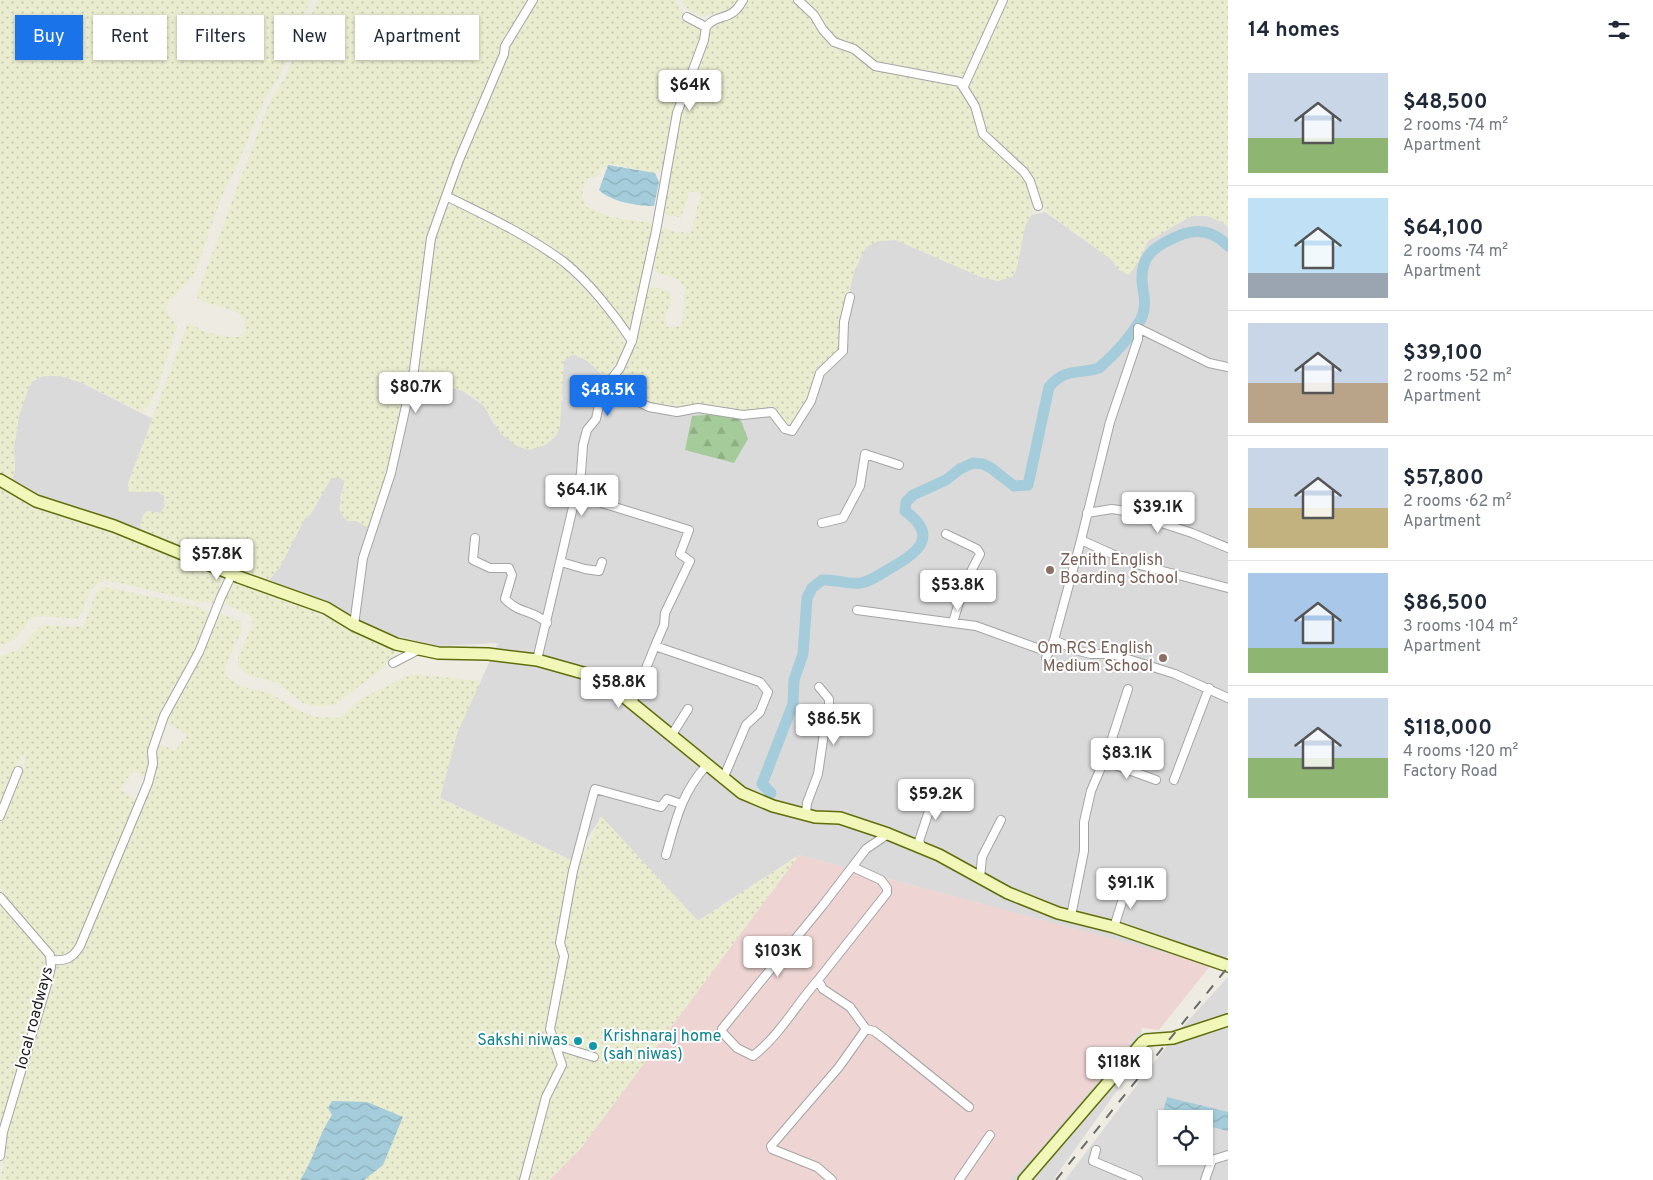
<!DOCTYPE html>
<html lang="en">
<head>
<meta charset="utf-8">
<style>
	:root { --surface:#fff; --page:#f6f6f7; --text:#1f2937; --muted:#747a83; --line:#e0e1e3; --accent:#1a73e8 }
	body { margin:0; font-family:Overpass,sans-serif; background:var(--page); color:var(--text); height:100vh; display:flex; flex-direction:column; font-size:19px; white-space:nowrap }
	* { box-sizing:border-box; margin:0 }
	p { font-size:16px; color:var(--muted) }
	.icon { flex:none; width:28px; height:28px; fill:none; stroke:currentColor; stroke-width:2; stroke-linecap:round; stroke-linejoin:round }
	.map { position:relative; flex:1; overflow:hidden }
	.panel { display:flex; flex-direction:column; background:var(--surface); width:425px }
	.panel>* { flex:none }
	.guide { position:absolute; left:15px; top:15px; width:475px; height:45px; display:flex; gap:10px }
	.controls { position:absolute; left:1158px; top:1110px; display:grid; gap:10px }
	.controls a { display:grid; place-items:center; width:55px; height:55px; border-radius:0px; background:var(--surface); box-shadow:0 1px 4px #0004; font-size:25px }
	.price { position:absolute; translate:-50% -42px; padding:0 11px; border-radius:5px; background:#fff; color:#222; font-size:16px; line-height:32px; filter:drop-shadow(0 1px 2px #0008) }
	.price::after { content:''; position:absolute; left:50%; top:30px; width:15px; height:11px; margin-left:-8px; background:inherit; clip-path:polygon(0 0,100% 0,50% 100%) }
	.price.active { background:var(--accent); color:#fff }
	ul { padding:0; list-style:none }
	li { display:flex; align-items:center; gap:15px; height:125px; padding:0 20px }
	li+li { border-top:1px solid var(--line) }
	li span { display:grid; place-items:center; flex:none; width:140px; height:100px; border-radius:0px; color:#555 }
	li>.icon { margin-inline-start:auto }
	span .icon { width:60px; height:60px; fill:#fffc; stroke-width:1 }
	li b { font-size:21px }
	h2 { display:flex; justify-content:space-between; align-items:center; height:60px; padding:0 20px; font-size:21px }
	.tag { padding:0 18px; border-radius:0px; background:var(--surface); box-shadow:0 1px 4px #0004; font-size:18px; line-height:45px }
	.tag.active { background:var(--accent); color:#fff }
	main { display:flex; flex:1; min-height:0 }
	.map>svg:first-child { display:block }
	.residential { fill:#dbdada; fill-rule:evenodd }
	.commercial { fill:#eed5d3 }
	.farmland { fill:url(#farmland-dots) }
	.forest { fill:url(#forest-firs) }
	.water { fill:url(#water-waves) }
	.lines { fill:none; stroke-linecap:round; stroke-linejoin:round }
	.river { stroke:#a5ccda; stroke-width:11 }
	.minor-casing { stroke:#a4a4a4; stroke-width:10 }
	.secondary-casing { stroke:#5f6e0a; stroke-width:14 }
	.minor { stroke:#fff; stroke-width:8 }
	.secondary { stroke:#f1f6b9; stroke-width:11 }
	.rail { stroke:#6b6b6b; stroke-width:2; stroke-dasharray:10 10; stroke-linecap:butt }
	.education-dot { fill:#8d6e63; stroke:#fff; stroke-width:2 }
	.culture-dot { fill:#0f9aa8; stroke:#fff; stroke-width:2 }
	.labels { text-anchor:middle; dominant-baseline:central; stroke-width:4; stroke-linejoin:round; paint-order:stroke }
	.education-label { font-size:16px; fill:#785e54; stroke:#fff; text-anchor:start }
	.street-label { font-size:16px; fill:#1d1d1d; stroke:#fff }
	.culture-label { font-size:16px; fill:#0d838f; stroke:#fff; text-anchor:start }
</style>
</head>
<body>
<main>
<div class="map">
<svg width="1228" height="1180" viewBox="0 0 1228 1180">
	<defs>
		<pattern id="farmland-dots" width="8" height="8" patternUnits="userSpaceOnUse" patternTransform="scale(1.25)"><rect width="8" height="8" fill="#e9eccf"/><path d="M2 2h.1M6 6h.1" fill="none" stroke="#c7cab1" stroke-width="1.8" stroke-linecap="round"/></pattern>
		<pattern id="forest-firs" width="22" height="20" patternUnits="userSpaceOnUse" patternTransform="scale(1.25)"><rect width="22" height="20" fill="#a6cb9a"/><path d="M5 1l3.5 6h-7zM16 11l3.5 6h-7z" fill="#8eae84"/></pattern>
		<pattern id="water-waves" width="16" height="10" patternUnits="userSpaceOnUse" patternTransform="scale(1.25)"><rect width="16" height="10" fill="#a5ccda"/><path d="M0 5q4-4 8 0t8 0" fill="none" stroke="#8eafbb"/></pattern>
	</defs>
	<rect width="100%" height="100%" fill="#eeebe3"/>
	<path class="residential" d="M1045,212l67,48 4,6 22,-4 10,-21 43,-25h17l14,6 6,5v728l-11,12 -418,-112 -101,66 -97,-104 -28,44 -133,-63 17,-65 41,-90 -62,3 -52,-13 -115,-53 12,-15 24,-47 6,-4 20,-36h9l5,3 -5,17 8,23 8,-1 6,5 48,-148 53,14 21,15 10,18 69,-24 -2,-15 3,-24 8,-7 16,7 16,16 6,11 87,19 79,4 11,13 19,-22 13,-37 16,-8 19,-86 12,-24 12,-6 18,-1 85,37 17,4 18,-10 9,-45 6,-11z
		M43,376h17l20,6 73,37 -21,53 -4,12 1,8h29l6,4 1,11 -5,6 -13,-2 -5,22 -98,-35 -33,-17 4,-10 -1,-24 5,-32 10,-28 4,-6z
		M1228,977v203h-163l110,-145zM1166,1119h38v37h-38z
		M1142,1028l-6,36 -83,116h-44l27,-27z"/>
	<path class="commercial" d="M799,855l412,110 -52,65 -17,-2 -106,125 -27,27h-460l32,-32z"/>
	<path class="farmland" d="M0,0h310l-16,45 -15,32 -15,23 -26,63 -15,30 -29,82 -28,30 1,7 10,14 -20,63 -8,16 -7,7 -62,-30 -20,-6h-17l-10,5 -4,6 -10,28 -5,32 1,24 -4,10 -11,-5z
		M318,0h214l-23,32 -75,183 -6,26 -18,136 -23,98 -14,46 -5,7 -12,-7h-8l-4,-3 -5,-9 6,-28 -5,-3h-9l-20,36 -6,4 -24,47 -12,15 -9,-1 -118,-46 -2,-8 3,-10 4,-4 13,2 5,-7 -1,-10 -6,-4h-29l-1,-8 60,-161 18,9 23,5h12l4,-6 -1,-14 -13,-7 -33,-10 -1,-6 72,-191 14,-22z
		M535,0h140l10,18 17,12 -38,141 -9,2 -44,-9 -11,6 -2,6 -12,3 -3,11 -1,7 5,10 24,10 40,6 3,3 -23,104 -2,1 -51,-57 -83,-56 -43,-25 -1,-3 58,-149z
		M682,0h56l-12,12 -26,4 -13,-8z
		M746,0h49l16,15 13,19 25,15 16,13 95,23 11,15 10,37 45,43 7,16 -2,19 -6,11 -9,45 -4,6 -14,4 -17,-4 -85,-37 -18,1 -12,6 -12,24 -8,33 -5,45 -6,8 -16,8 -13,37 -14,22h-5l-11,-13 -29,1 -33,-6 -38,4 -32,-7 -34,-15 16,-28 20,-74 20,4 4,3 1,8 -6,15 2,11 15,-1 3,-39 -8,-8 -19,-6 -4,-4 5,-38 5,-3 12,4 15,1 9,-37 -1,-4h-10l-8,26 -18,-4 -1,-6 16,-93 32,-90z
		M802,0h197l-36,77h-22l-60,-12 -51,-30 -8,-13z
		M1005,0h223v227l-6,-5 -14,-6h-17l-43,25 -10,21 -9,13 -10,-5 -7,-10 -71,-52 -5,-21 -49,-53 -6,-11 -2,-19 -9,-17 6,-25z
		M451,206h8l55,28 40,26 12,10 44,48 11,17 4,15 -6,14 -8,9 -7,4 -16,-16 -15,-7 -9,7 -4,65 -4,10 -11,9 -16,5 -12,-4 -16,-12 -17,-28 -9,-8 -12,-7 -48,-13 24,-162 4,-6z
		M0,487l39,21 87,29 82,32 11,6 3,6 -7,22 -20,-2 -70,-17 -19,-3 -9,2 -9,11 -5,17 -6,8 -37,-3 -9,2 -13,18 -8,6 -10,3z
		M229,583l14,1 54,19 100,49 -15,17 -49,37h-21l-9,-3 -26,-20 -31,-9 -8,-9v-8l15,-33 -2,-8 -27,-13 1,-11z
		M104,587l91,19 14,7 -8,27 -50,103 -4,34 -14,-6 -10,13 -2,5 3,3 13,8 -60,147 -10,10h-10l-37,-40 -20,-29v-63l22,-52 4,-20 -6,4 -20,52v-153l18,-6 23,-25 42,2 12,-32 3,-6z
		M220,613l21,8 1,9 -16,34 -1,7 2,6 13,9 31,8 33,19 12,4 23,1 23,-20 50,-24 69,7 -24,52 -17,65 133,63 -17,76 5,20 -15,71 11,30 1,10 -37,112h-520l6,-53 34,-105 13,-53 4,-5 9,-1 7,-4 49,-111 34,-104 19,6 10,-13v-3l-19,-12 1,-11 48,-96z
		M601,816l97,105 101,-66 -218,293 -32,32h-23l26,-90 8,-15 -6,-48 13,-69 -2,-25 12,-63z
		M0,900l46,55 2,10 -7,31 -41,132z"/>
	<path class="forest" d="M726,413l14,5 8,21 -14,24 -49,-13 7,-34z"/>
	<path class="water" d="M608,165l47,8 4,9 -5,24c-17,0 -43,-4 -55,-16z
		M1167,1097l61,15v19l-24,-6v-6h-25l-17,-4z
		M332,1101l35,1 36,15 -20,48 -19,15h-64c14,-20 18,-45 32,-65l-4,-7z"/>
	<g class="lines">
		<path class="river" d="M771,793l-9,-9 31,-80 1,-24 9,-26 4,-56 5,-10 10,-8c14,-1 26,5 39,3 10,-2 20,-9 28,-14 27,-15 52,-32 16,-58l1,-9 7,-7 33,-15 14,-11 13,-6 10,1 8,4 23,18 14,-1 21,-98c17,-20 28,-12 50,-19 15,-13 32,-32 42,-49 5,-10 4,-20 2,-30 -6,-34 13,-44 40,-55 18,-6 33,-1 45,12"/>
		<g class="minor-casing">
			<path id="minor" d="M533,0l-28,46 -1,8 -45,106 -13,36c39,19 83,40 118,66 25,20 51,53 68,79
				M798,0l16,15 9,15 11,12 20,7 21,17 85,16 15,24 8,28 41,38 6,9 8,25
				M706,27c12,-15 25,-4 37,-27
				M964,86l39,-86
				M1228,367l-19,-4 -71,-35v11l-28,83 -29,118 51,23 96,25
				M602,391l21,3 26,13 28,5 21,-4 45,7 29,-3 13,17 7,2 19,-30 9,-28 23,-22 1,-29 6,-25
				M576,495l113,35 -9,24 10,7 -25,52 -1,12 -9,21
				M1087,513l25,-4 13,2 67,22 36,15
				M822,523l21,-5 17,-32 5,-32 34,11
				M946,534l31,15 3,5 -15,29 -12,39
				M475,538l-2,22 17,8h19l3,7 -7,24c16,16 27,10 42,24
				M561,562l24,7 14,2 3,-9
				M857,610l119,16 72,26
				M354,625l9,-67 28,-85 23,-103 17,-132 15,-42
				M1054,640l25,11 12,3h21l63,20 53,24
				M1046,658l8,-18 27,-100
				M537,660l44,-187 2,-28 4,-15 9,-11 6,-28 18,-23 12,-27 24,-110 21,-118 27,-73 2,-13 -19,-10
				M393,663l27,-14
				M632,703l23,-57 105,36 8,10 -8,20 -14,13 -23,54
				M671,736l17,-27
				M1104,761l52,19
				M1174,780l35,-92
				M806,814l1,-11 11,-29 6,-41 5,-20v-14l-10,-12
				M0,816l18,-45
				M923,849l-4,-8 15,-45
				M666,855c10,-35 15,-61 40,-89
				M857,869l24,11 6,8v5l-69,87 5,9 27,18 16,22
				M980,878l2,-21 19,-37
				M0,897l50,58 1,12 -4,17 -44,148 -3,24
				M1071,916l13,-65v-29l7,-31 17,-40 20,-62
				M1114,927l13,-41
				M51,960c15,1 21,-1 29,-14l68,-163 5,-19 -1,-13 12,-35 35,-64 22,-55 11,-23
				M818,980c-22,25 -39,56 -65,76l-16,-8 -15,-16v-3l101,-124 43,-56 22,-15
				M555,1045l39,12
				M1096,1150l-3,11 45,19
				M524,1180l22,-83 16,-32 -12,-36 14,-73 -4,-13 13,-72 21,-79 1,-3 66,18 6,-8 14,5
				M832,1180l-15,-13 -45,-18 -1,-3 68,-79 27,-38 8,2 12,9 83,67
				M959,1180l31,-45
				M1205,1180l7,-20 16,-5"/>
		</g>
		<g class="secondary-casing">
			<path id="secondary" d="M0,480l36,21 78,25 125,51 87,31 28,17 42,19 42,9 50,1 49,6 64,18 141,115 31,13 42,11 25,1 48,16 51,21 69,38 50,20 56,14 114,39
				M1024,1180l118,-137 4,-3 27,-2 55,-18"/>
		</g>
		<use href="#minor" class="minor"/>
		<use href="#secondary" class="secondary"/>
		<path class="rail" d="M1056,1180l172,-213"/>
	</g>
	<g class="education-dot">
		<circle cx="1050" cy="570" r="5"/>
		<circle cx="1163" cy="658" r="5"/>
	</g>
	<g class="culture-dot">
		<circle cx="578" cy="1041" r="5"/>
		<circle cx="593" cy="1046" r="5"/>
	</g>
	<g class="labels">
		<g class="education-label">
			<text x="1060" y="561">Zenith English<tspan x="1060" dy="18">Boarding School</tspan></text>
			<text x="1153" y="649" text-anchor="end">Om RCS English<tspan x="1153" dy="18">Medium School</tspan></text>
		</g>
		<g class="street-label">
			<text transform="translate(35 1018) rotate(-75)">local roadways</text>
		</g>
		<g class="culture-label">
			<text x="603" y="1037">Krishnaraj home<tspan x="603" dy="18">(sah niwas)</tspan></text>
			<text x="568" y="1041" text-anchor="end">Sakshi niwas</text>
		</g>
	</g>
</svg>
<div class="controls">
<a><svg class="icon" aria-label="locate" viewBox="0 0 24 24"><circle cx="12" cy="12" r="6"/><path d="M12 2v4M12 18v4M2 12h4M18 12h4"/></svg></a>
</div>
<b class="price" style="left:690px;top:112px">$64K</b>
<b class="price" style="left:416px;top:414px">$80.7K</b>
<b class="price active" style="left:608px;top:417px">$48.5K</b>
<b class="price" style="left:582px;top:517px">$64.1K</b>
<b class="price" style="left:1158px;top:534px">$39.1K</b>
<b class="price" style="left:217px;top:581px">$57.8K</b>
<b class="price" style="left:958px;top:612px">$53.8K</b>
<b class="price" style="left:619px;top:709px">$58.8K</b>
<b class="price" style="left:834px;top:746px">$86.5K</b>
<b class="price" style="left:1127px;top:780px">$83.1K</b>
<b class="price" style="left:936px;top:821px">$59.2K</b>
<b class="price" style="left:1131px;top:910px">$91.1K</b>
<b class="price" style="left:778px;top:978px">$103K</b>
<b class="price" style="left:1119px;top:1089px">$118K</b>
<div class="guide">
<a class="tag active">Buy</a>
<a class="tag">Rent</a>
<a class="tag">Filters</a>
<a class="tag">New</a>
<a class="tag">Apartment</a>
</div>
</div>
<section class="panel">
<h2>14 homes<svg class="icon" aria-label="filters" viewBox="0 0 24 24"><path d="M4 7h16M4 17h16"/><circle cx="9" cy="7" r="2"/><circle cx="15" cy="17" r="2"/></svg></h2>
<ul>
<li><span style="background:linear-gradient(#c9d6e8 65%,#8fb573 0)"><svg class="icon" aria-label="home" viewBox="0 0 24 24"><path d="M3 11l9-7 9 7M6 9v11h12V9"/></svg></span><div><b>$48,500</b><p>2 rooms · 74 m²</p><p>Apartment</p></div></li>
<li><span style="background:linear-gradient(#bfe0f5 75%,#9aa5b1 0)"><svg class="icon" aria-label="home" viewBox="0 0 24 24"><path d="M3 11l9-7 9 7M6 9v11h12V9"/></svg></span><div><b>$64,100</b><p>2 rooms · 74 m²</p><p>Apartment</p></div></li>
<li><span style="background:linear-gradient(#c9d6e8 60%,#b9a48a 0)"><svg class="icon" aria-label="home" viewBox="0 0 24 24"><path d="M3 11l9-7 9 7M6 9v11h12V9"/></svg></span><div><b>$39,100</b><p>2 rooms · 52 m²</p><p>Apartment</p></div></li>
<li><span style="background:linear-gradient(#c9d6e8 60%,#c2b280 0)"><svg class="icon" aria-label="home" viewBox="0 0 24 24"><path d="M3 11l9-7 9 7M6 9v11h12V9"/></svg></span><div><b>$57,800</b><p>2 rooms · 62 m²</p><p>Apartment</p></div></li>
<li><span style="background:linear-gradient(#a9c7e8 75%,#8fb573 0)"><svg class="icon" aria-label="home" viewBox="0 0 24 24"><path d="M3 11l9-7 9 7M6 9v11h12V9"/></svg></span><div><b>$86,500</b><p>3 rooms · 104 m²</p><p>Apartment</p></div></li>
<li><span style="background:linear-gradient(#c9d6e8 60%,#8fb573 0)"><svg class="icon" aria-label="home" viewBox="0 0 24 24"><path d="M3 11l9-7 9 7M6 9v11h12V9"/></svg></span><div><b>$118,000</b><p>4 rooms · 120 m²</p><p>Factory Road</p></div></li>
</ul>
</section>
</main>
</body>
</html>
